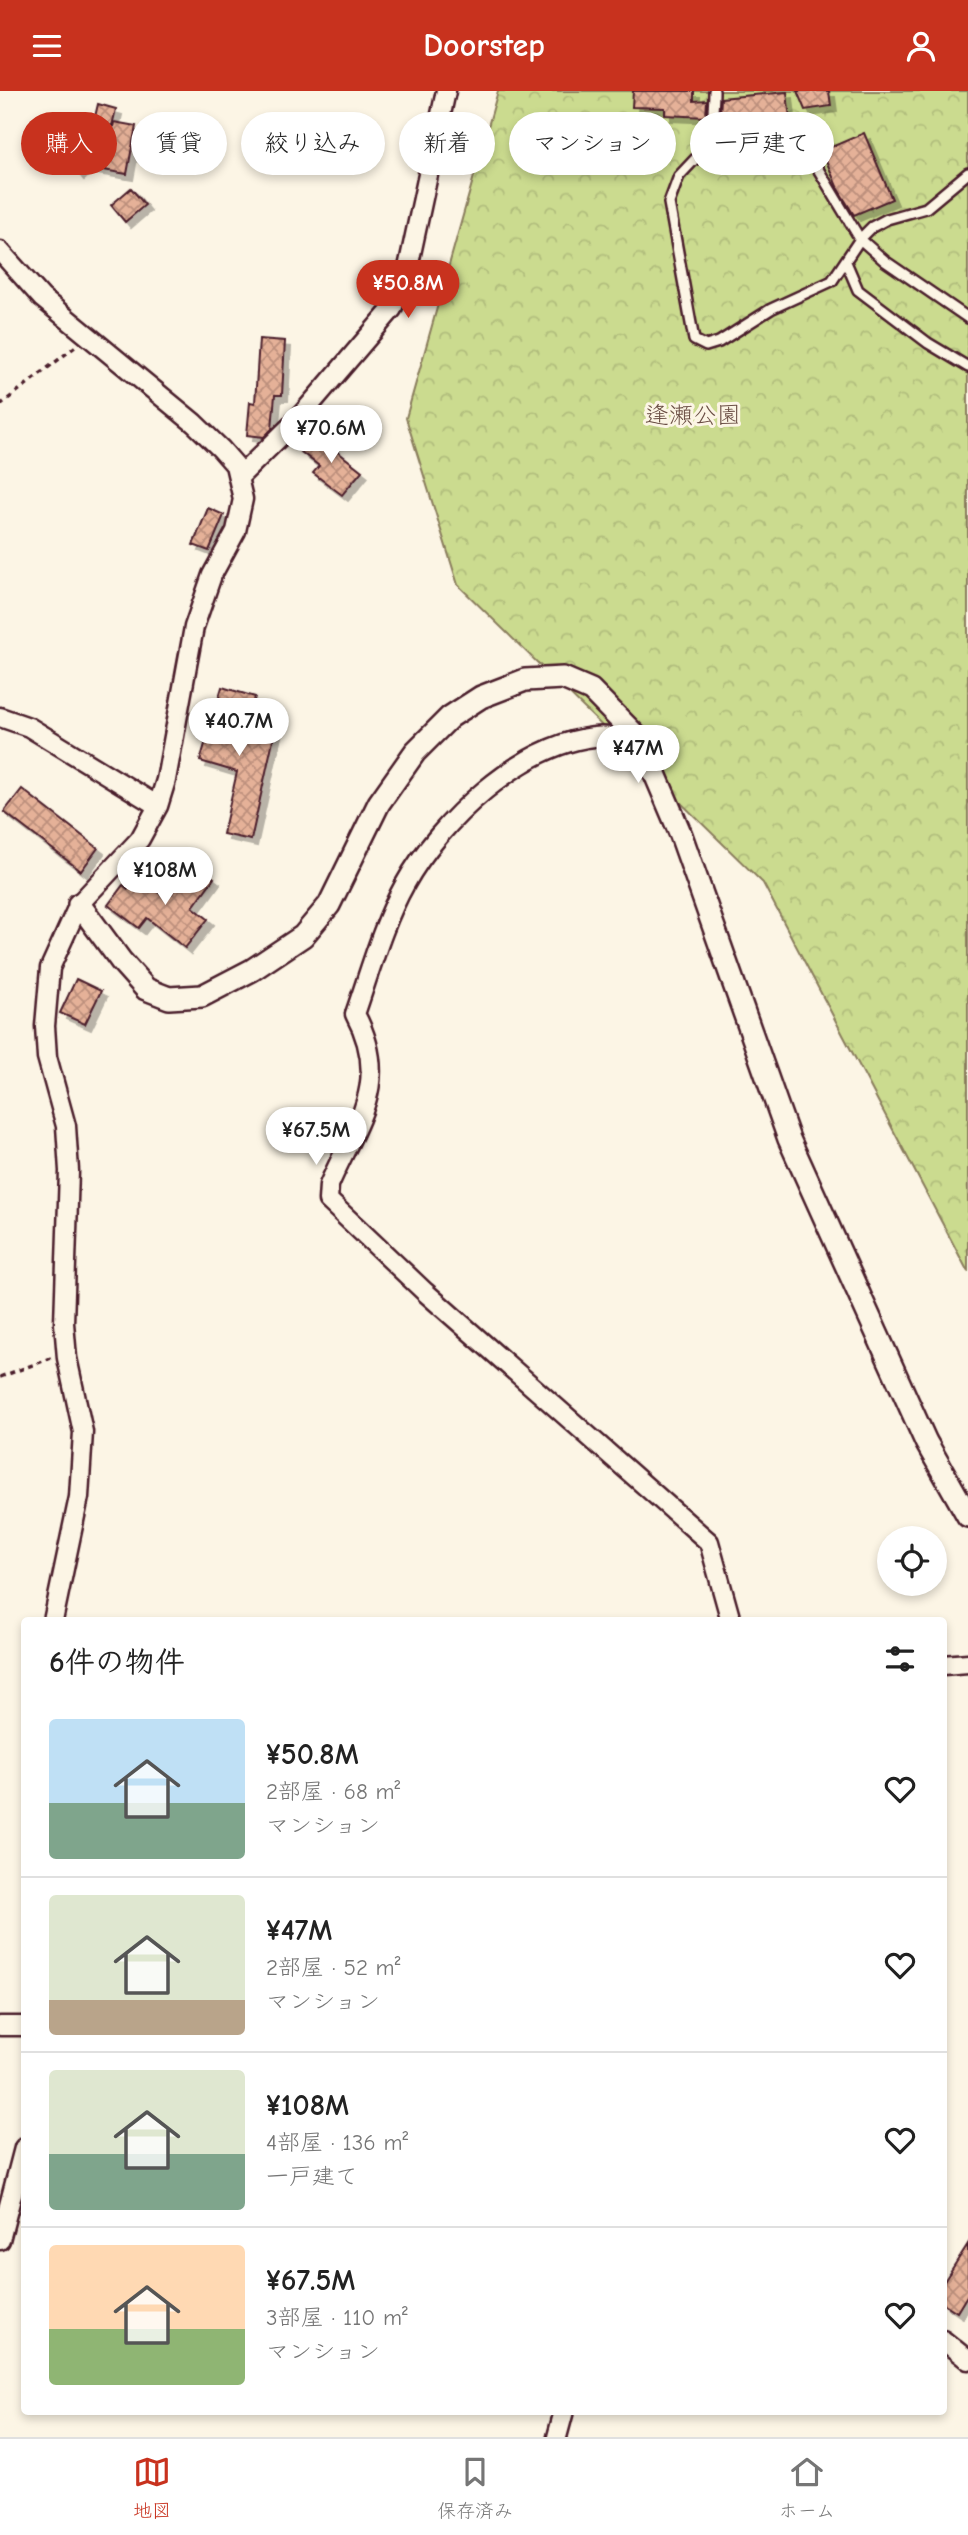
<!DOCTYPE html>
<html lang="ja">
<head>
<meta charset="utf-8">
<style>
	:root { --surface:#fff; --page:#f2f2f2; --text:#222; --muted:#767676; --line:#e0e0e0; --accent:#c8321e }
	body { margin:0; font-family:"Comic Neue","Klee One",sans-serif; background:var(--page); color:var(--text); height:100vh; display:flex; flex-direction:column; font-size:26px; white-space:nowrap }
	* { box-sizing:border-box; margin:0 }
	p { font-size:23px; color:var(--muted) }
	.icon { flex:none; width:38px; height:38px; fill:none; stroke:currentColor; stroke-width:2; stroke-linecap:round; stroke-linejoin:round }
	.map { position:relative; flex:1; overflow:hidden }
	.details { position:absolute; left:21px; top:1526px; width:926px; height:798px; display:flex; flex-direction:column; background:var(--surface); border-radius:7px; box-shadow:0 4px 10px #0003 }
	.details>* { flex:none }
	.hud { position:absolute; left:21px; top:21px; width:928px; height:63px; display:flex; gap:14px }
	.fabs { position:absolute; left:877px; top:1435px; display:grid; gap:14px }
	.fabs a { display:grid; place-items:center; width:70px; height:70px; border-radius:50%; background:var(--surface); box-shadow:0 4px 10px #0003; font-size:35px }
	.price { position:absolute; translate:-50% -60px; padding:0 16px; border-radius:24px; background:#fff; color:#222; font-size:23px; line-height:46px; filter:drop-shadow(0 2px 4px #0008) }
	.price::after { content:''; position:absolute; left:50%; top:42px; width:21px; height:16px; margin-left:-10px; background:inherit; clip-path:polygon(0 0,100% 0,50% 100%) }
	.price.current { background:var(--accent); color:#fff }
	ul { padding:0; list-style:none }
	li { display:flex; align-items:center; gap:21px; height:175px; padding:0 28px }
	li+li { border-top:2px solid var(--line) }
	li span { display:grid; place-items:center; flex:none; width:196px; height:140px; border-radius:7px; color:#555 }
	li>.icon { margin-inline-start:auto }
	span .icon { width:84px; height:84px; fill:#fffc; stroke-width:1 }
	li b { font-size:30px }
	h2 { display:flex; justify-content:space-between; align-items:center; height:84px; padding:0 28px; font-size:30px }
	.pill { padding:0 24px; border-radius:32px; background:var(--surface); box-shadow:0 4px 10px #0003; font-size:24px; line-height:63px }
	.pill.current { background:var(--accent); color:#fff }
	header { display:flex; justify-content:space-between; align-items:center; height:91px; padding:0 28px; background:var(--accent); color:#fff; font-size:32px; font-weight:700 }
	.dock { display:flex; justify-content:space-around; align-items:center; height:98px; border-top:2px solid var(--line); background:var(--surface); font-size:19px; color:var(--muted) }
	.dock a { display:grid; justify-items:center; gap:4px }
	.dock .current { color:var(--accent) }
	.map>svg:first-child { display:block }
	.park { fill:url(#park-crowns); stroke:#8a7d5d; stroke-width:2 }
	.building { fill:url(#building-cross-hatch); stroke:#4a1f2b; stroke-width:2; filter:url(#shadow) }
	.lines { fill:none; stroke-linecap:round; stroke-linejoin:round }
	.service-casing { stroke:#4a1f2b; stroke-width:14 }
	.minor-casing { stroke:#4a1f2b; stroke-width:23 }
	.tertiary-casing { stroke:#4a1f2b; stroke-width:26 }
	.path { stroke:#4a1f2b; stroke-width:3.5; stroke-dasharray:5 5; stroke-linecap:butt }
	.service { stroke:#fcf5e5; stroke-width:9 }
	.minor { stroke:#fcf5e5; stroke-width:18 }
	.tertiary { stroke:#fcf5e5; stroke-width:21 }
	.labels { text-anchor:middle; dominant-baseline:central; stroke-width:6; stroke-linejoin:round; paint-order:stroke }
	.park-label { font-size:24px; fill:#6a4e44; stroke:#fcf5e5 }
</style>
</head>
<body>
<header><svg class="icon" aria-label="menu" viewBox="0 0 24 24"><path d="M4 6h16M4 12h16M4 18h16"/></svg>Doorstep<svg class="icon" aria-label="person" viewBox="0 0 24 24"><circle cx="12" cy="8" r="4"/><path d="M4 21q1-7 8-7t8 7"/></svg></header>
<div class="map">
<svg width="968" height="2346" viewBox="0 0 968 2346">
	<defs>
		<pattern id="park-crowns" width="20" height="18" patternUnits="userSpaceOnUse" patternTransform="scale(1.75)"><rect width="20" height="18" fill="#cbdb8f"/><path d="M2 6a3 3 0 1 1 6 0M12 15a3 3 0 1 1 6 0" fill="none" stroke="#b0bc7c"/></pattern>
		<pattern id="building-cross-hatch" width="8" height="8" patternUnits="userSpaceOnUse" patternTransform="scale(1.75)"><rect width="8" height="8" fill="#e5b198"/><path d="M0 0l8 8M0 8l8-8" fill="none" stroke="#bc8f7c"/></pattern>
		<filter id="shadow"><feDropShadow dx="6" dy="6" stdDeviation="0" flood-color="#0004"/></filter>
	</defs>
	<rect width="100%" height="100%" fill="#fcf5e5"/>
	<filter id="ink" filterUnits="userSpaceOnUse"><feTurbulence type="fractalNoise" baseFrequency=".0143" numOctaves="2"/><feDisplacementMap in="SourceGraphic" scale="14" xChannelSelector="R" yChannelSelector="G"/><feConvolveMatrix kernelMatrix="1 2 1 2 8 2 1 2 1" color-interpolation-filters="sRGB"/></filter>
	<g filter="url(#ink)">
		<path class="park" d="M498,0h470v1181l-205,-389 -305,-298 -52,-167z"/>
		<path class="building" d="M633,0h61v10l13,-1 -1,17 -41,-2v-7l-33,-1z
			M797,0h32l2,15 -26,4z
			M787,1l5,46 -69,7 -4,-11 2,-36z
			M98,13l18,5 -4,17 -18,-5z
			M114,31l22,4 -9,48 -41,-7 -8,7 -15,-18 18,-16 25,29z
			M864,42l28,66 -38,16 -16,-26 -16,-38z
			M131,97l14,17 -20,17 -14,-17z
			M259,248l26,2 -3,54h-7l-3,34 -8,8 -17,-2 3,-33 5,1z
			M315,343l47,37 -20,24 -29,-22 6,-7 -18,-14z
			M208,417l16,7 -15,36 -16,-6z
			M222,596l33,10 -8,28 28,6 -24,109 -28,-6 14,-62 -37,-11z
			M22,698l76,59 -17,23 -77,-59z
			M203,779l11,8 -21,29 15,12 -23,29 -38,-30 -8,10 -31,-23 15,-20 5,4 6,-11 34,20 19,-26 10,7z
			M76,888l25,12 -16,33 -25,-11z
			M968,2153v50l-11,18 -14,-9v-20z"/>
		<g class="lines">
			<g class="service-casing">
				<path id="service" d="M714,0c0,16 -3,33 -1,49 4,38 78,8 102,24l45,75 25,22 83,57
					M713,49l-34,36 -10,27 25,137 12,6 13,-4 52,-33 61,-28 28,-42 12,-12 15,-8 39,-11 42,-35
					M846,171l12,28 70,53 40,24"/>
			</g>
			<g class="minor-casing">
				<path id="minor" d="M0,160l42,47 152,125 27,26 14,16 8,34 -7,32 -24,44 -18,52 -28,153 -8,26 -18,33 -61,65 -29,64 -5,58 2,31 19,69 3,45 -5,152 3,35 16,74 -4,65 -26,124
					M239,386l59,-58 94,-110 16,-41 38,-177
					M0,626l29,10 129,79
					M641,650c-15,-2 -33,-6 -47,-4 -73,8 -155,85 -189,147 -22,39 -35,87 -50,130 37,69 1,108 -26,171l-1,15 97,92 284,250 22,79
					M943,1574l25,-2
					M0,1935h24
					M0,2149l24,-92
					M943,2249l25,20
					M557,2346l7,-26"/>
			</g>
			<g class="tertiary-casing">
				<path id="tertiary" d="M79,813l42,57 25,28 23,9 33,-2 50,-26 51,-34 26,-31 50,-102 36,-51 35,-35 31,-20 44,-17 38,-2 28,12 50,51 40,94 108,304 137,303 42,74"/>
			</g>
			<path class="path" d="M0,314l76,-59
				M0,1286l51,-19"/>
			<use href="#service" class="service"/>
			<use href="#minor" class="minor"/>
			<use href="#tertiary" class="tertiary"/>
		</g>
	</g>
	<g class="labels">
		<g class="park-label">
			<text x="693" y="324">逢瀬公園</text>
		</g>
	</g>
</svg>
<div class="fabs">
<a><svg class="icon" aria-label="locate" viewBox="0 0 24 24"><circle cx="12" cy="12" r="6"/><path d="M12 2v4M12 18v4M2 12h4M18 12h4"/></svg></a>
</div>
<b class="price current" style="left:408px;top:229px">¥50.8M</b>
<b class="price" style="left:331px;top:374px">¥70.6M</b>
<b class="price" style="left:239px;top:667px">¥40.7M</b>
<b class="price" style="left:638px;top:694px">¥47M</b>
<b class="price" style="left:165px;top:816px">¥108M</b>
<b class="price" style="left:316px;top:1076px">¥67.5M</b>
<div class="hud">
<a class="pill current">購入</a>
<a class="pill">賃貸</a>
<a class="pill">絞り込み</a>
<a class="pill">新着</a>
<a class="pill">マンション</a>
<a class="pill">一戸建て</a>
</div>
<section class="details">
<h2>6件の物件<svg class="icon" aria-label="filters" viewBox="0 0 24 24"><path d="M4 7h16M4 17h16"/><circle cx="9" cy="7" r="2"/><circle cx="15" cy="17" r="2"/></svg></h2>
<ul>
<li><span style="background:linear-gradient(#bfe0f5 60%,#7fa58c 0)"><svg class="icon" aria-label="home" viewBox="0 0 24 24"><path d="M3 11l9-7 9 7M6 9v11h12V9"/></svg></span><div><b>¥50.8M</b><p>2部屋 · 68 m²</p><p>マンション</p></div><svg class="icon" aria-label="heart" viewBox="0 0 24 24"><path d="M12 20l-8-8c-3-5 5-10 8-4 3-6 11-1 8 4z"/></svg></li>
<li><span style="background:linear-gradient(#dfe7d0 75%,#b9a48a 0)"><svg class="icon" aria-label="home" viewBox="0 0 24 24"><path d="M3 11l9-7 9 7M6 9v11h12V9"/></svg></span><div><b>¥47M</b><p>2部屋 · 52 m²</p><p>マンション</p></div><svg class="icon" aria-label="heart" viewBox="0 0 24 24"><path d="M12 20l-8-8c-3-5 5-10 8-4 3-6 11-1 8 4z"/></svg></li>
<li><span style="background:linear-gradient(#dfe7d0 60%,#7fa58c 0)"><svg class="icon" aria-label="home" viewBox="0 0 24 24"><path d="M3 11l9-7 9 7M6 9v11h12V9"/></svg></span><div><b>¥108M</b><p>4部屋 · 136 m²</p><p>一戸建て</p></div><svg class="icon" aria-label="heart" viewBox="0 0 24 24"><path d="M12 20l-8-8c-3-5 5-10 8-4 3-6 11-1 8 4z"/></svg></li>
<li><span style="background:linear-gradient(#ffd9b3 60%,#8fb573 0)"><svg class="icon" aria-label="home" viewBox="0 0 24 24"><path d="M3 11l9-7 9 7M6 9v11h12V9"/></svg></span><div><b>¥67.5M</b><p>3部屋 · 110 m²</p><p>マンション</p></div><svg class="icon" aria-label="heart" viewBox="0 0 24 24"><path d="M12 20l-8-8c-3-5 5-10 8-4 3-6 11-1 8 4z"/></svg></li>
</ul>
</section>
</div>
<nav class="dock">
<a class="current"><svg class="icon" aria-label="map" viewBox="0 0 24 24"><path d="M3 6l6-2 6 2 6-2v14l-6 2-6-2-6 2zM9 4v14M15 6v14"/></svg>地図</a>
<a><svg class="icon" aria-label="saved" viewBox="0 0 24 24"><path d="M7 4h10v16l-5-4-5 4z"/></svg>保存済み</a>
<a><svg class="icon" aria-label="home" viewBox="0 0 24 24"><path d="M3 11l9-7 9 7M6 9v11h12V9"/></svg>ホーム</a>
</nav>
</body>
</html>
